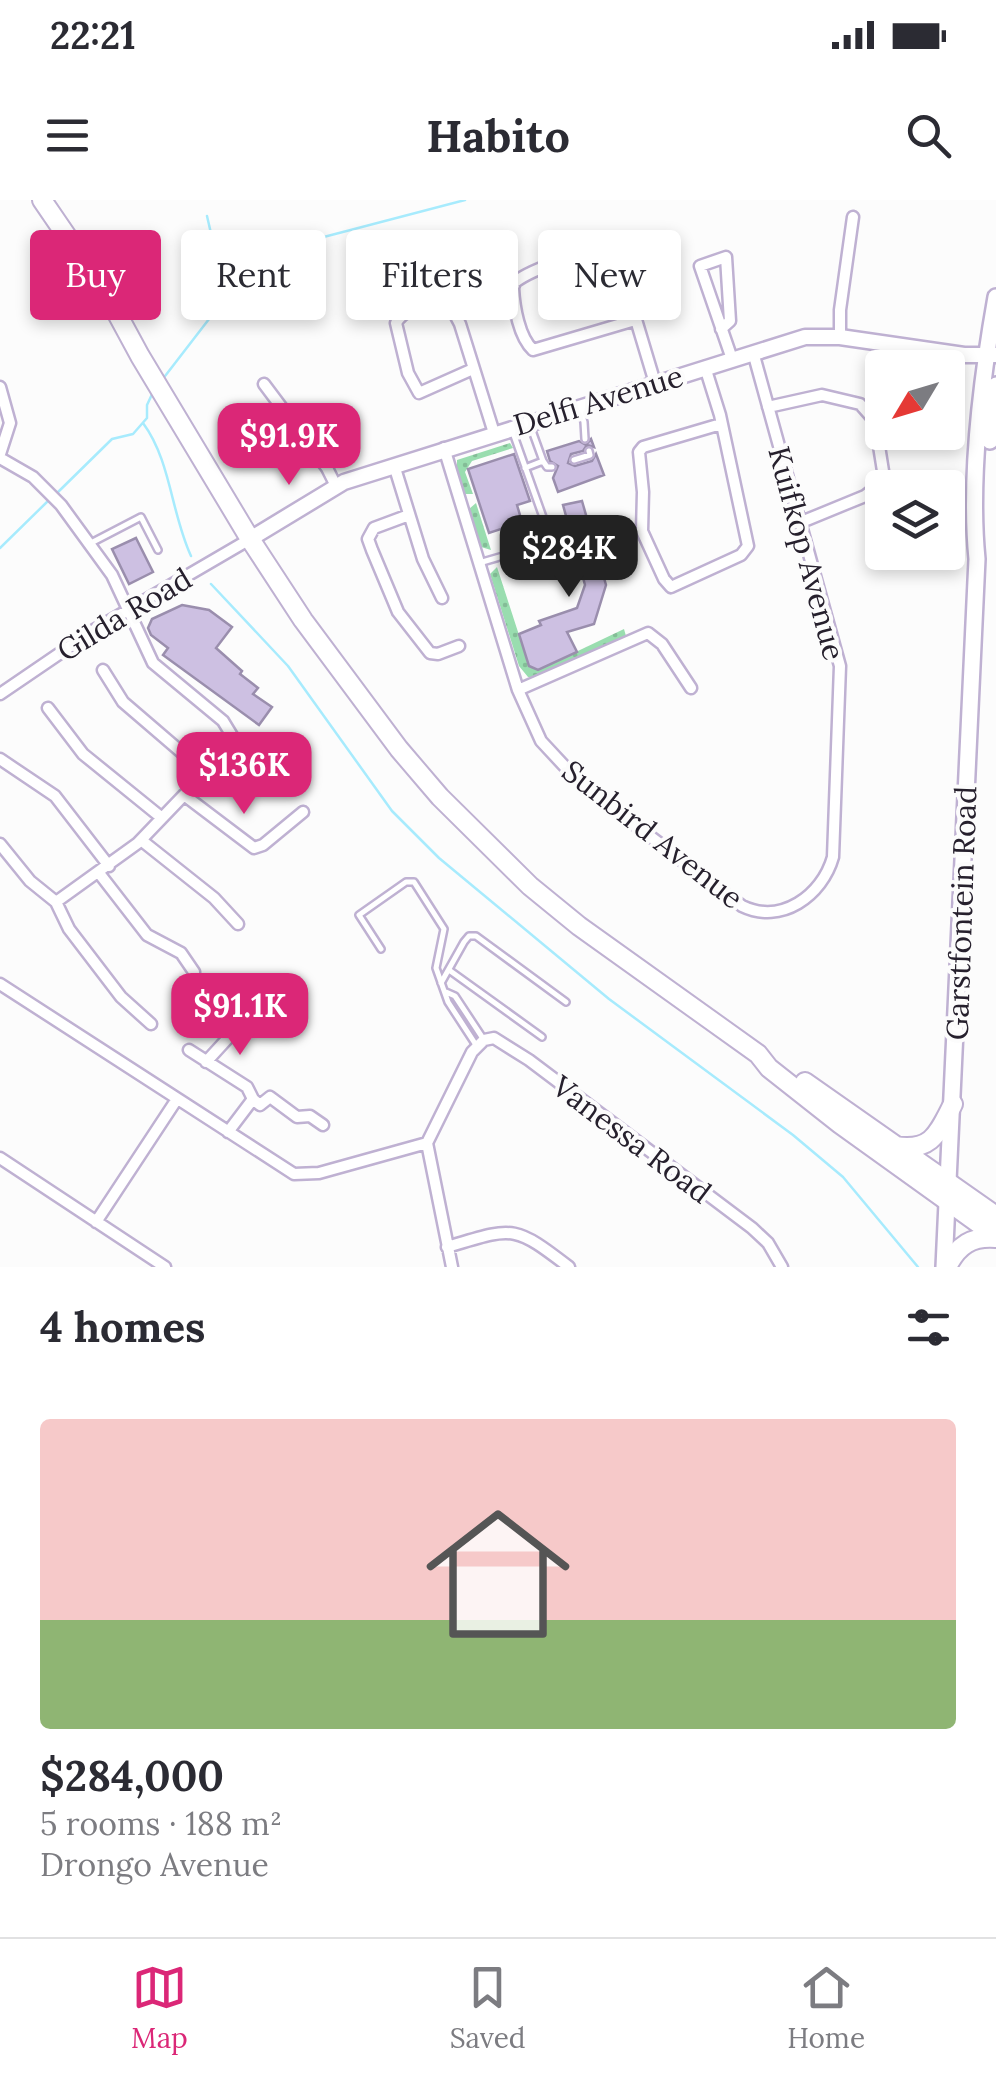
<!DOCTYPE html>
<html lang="en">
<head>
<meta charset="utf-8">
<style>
	:root { --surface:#fff; --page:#f2f2f3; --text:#2b2b33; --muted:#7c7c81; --line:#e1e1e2; --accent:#db2777 }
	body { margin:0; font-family:Lora,serif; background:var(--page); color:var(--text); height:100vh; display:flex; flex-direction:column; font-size:38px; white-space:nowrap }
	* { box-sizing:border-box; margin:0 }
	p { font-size:32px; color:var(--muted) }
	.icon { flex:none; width:55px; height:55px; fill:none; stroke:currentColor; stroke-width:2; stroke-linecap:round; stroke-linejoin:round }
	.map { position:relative; height:1067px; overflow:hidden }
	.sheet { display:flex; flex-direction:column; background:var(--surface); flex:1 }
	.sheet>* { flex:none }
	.banner { position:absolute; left:30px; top:30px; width:938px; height:90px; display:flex; gap:20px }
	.needle { width:65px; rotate:232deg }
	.fabs { position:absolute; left:865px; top:150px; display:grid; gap:20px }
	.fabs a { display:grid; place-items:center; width:100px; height:100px; border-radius:10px; background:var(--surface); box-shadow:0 5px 15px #0003; font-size:50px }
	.price { position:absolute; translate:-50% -85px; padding:0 22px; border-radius:20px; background:var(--accent); color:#fff; font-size:32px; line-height:65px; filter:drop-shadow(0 2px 5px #0008) }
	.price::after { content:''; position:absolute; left:50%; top:60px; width:30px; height:22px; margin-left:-15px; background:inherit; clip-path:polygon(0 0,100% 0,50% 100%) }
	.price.selected { background:#222; color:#fff }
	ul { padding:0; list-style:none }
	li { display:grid; align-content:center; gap:20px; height:530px; padding:0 40px }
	li span { display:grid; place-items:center; height:310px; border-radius:10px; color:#555 }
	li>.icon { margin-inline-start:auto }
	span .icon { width:180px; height:180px; fill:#fffc; stroke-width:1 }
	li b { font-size:42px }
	h2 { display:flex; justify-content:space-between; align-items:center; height:120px; padding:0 40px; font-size:42px }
	.tag { padding:0 35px; border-radius:10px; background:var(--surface); box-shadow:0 5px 15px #0003; font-size:35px; line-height:90px }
	.tag.selected { background:var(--accent); color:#fff }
	.status { display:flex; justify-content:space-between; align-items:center; height:70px; padding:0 50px; background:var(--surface); direction:ltr }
	.status svg { height:28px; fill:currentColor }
	header { display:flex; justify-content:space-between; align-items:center; height:130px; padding:0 40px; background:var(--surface); font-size:45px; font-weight:700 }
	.menu { display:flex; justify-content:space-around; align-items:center; height:140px; border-top:2px solid var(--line); background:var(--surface); font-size:28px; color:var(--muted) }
	.menu a { display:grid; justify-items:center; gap:5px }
	.menu .selected { color:var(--accent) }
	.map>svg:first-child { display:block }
	.grass { fill:url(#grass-dots) }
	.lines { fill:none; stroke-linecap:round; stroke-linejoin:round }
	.stream { stroke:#a7ebfd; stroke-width:2.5 }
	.building { fill:#cdc0e2; stroke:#9a8ead; stroke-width:2.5 }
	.service-casing { stroke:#bfb1d2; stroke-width:10 }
	.minor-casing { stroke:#bfb1d2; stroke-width:15 }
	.tertiary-casing { stroke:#bfb1d2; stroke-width:19 }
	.secondary-casing { stroke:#bfb1d2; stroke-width:20 }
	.primary-casing { stroke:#bfb1d2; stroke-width:22 }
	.service { stroke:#fff; stroke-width:5 }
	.minor { stroke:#fff; stroke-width:10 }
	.tertiary { stroke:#fff; stroke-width:14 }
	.secondary { stroke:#fff; stroke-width:15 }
	.primary { stroke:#fff; stroke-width:18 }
	.labels { text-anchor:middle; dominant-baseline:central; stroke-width:8; stroke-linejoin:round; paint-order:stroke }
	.street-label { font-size:30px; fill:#26202d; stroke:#fcfcfc }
</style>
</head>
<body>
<div class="status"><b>22:21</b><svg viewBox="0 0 49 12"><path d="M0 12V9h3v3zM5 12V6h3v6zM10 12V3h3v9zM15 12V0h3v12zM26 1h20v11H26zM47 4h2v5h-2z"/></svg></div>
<header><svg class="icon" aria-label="menu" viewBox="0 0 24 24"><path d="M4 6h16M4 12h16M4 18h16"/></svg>Habito<svg class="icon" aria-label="search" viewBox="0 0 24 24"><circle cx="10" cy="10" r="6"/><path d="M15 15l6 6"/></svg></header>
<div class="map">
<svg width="996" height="1067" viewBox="0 0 996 1067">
	<defs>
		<pattern id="grass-dots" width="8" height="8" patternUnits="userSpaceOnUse" patternTransform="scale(2.5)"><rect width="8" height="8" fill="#99ddaf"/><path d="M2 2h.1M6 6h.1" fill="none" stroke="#84bd97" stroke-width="1.8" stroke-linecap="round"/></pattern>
	</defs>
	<rect width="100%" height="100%" fill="#fcfcfc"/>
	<path class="grass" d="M510,243l3,5 -41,13 -7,11 8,22h-8l-8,-20v-14z
		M476,303l15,47 -10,-3 -12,-38z
		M497,367l32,99 9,4 86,-41 2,7 -90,41h-8l-9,-11 -29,-92z"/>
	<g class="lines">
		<path class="stream" d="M207,16l14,61 7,11
			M162,180l54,-70 24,-40 15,-15 210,-55
			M143,223c28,38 28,90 48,133
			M55,295l57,-56 21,-5 14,-16v-13l7,-15
			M0,348l49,-48
			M211,384l77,82 104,145 47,47 170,141 184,136 50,42 75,90"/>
	</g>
	<path class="building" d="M591,239l3,8 -7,-2 -4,6 -12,3 -3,9 7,3 17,-5 4,-7 8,21 -46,17 -5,-14 5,-12 -8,-5 -3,-10 32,-10 7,4z
		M514,254l16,47 -13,4 5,17 -33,11 -21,-64z
		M582,301l24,84 -12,39 -27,8 10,20 -39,18 -9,-4 -10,-32 22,-9 -2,-4 38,-13 8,-23 -22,-80z
		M136,338l17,34 -24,12 -17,-35z
		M182,405l27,5 23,17 -16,21 26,23 -2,3 18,14 -5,6 19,13 -13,18 -96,-70 5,-7 -17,-13 -3,-7 4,-9z"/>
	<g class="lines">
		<g class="service-casing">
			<path id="service" d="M580,210l4,12 1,17
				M530,225l13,36
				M512,230l32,90
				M574,260l16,-5 -1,-4
				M525,268l18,-7 4,6h5
				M91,343l50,-26 17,33
				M479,363l31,-9
				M381,749l-22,-34 47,-33h8l30,47 -8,39 12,34 28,43
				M449,770l93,67
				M441,783l23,-41 5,-6h7l90,66
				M446,792l9,4 29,44"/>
		</g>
		<g class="minor-casing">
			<path id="minor" d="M635,120l-102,30c-14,-13 -19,-43 -20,-62l2,-6c17,-13 78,-35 98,-30l6,11 36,120
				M721,129l9,-8 -4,-64 -26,9 32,93
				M840,137v-27l13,-93
				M705,167l15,48 28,131 -7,9 -70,32 -7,-8 -22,-48 1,-39 -4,-40 4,-5 78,-23
				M473,169l-54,24 -11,-20 -12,-50c8,-15 28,-17 44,-22l11,6 9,17 34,109
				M264,184l63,84 9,18
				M0,187l10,36 -10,31
				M768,207l54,-12 38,9 15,17 8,50 -4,14 -14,11 -66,27
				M444,248l74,242 23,51 40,43 161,122c39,19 80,-10 91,-49l7,-191 -87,-314
				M0,258l33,19 28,28 51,70 41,88 70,58 14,23 -14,21 -39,30 -46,48 -82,59
				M394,265l29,94 19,39
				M409,315l-35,13 -6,11 4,11 26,62 32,41 8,1 21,-8
				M103,470l20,32 85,73
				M518,490l130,-57 14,11 29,44
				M0,494l94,-64 156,-91
				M48,508l35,46 79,64
				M0,559l55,37 54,70
				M184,595l70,53 9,-3 40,-33
				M141,640l73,58 24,26
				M0,644l30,37 26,21 13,27 52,68 30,27
				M99,673l48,62 34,18 13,19
				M0,784l294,190 25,-1 108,-30
				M189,850l58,37 6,12
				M206,862l22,-24
				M228,932l25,-33 7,6 10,-8 27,20 13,-1 13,9
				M0,958l165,109
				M96,1022l81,-123
				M447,1047c67,-20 66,-23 122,20
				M452,1067l-25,-124 45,-91 12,-12 10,-2 35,22 223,168 16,15 14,24"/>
		</g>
		<g class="tertiary-casing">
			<path id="tertiary" d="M250,339l94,-57 461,-145h35l124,18h32"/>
		</g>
		<g class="secondary-casing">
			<path id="secondary" d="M990,241l6,-56
				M944,1067l33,-708c-8,-81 5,-183 19,-262"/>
		</g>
		<g class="primary-casing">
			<path id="primary" d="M42,0l65,95 33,61 110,183 53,81 96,129 41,48 90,89 49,40 179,128 11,14 71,56 156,112
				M805,882l191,134
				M895,946c37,6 43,-13 58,-42
				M947,1067c11,-22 25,-31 49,-29"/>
		</g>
		<use href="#service" class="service"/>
		<use href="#minor" class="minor"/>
		<use href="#tertiary" class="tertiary"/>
		<use href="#secondary" class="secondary"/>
		<use href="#primary" class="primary"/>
	</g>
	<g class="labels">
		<g class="street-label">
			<text transform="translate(598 200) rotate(-17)">Delfi Avenue</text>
			<text transform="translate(807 353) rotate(75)">Kuifkop Avenue</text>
			<text transform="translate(124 414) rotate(-31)">Gilda Road</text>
			<text transform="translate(653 634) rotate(38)">Sunbird Avenue</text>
			<text transform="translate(961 713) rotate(-88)">Garstfontein Road</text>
			<text transform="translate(632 939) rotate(37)">Vanessa Road</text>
		</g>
	</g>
</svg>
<div class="fabs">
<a><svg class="needle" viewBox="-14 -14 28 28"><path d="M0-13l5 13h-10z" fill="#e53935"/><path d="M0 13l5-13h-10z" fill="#7c7c81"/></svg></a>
<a><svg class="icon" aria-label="layers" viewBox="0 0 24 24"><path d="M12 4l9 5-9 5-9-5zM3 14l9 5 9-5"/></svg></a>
</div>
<b class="price" style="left:289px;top:288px">$91.9K</b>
<b class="price selected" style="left:569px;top:400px">$284K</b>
<b class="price" style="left:244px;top:617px">$136K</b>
<b class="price" style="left:240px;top:858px">$91.1K</b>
<div class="banner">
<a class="tag selected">Buy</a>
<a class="tag">Rent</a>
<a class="tag">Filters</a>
<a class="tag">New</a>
</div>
</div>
<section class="sheet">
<h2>4 homes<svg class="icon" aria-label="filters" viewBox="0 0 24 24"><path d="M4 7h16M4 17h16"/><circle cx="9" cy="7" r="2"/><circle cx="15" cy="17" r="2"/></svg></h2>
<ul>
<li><span style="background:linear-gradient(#f6c9c9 65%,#8fb573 0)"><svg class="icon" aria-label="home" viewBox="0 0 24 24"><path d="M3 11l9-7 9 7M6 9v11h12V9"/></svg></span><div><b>$284,000</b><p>5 rooms · 188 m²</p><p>Drongo Avenue</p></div></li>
</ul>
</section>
<nav class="menu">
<a class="selected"><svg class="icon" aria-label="map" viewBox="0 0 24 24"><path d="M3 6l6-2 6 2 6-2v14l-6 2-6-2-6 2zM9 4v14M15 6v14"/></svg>Map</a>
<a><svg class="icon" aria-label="saved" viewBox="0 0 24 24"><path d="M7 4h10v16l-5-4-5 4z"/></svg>Saved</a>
<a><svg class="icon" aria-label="home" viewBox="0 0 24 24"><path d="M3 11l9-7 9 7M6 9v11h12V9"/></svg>Home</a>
</nav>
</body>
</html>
